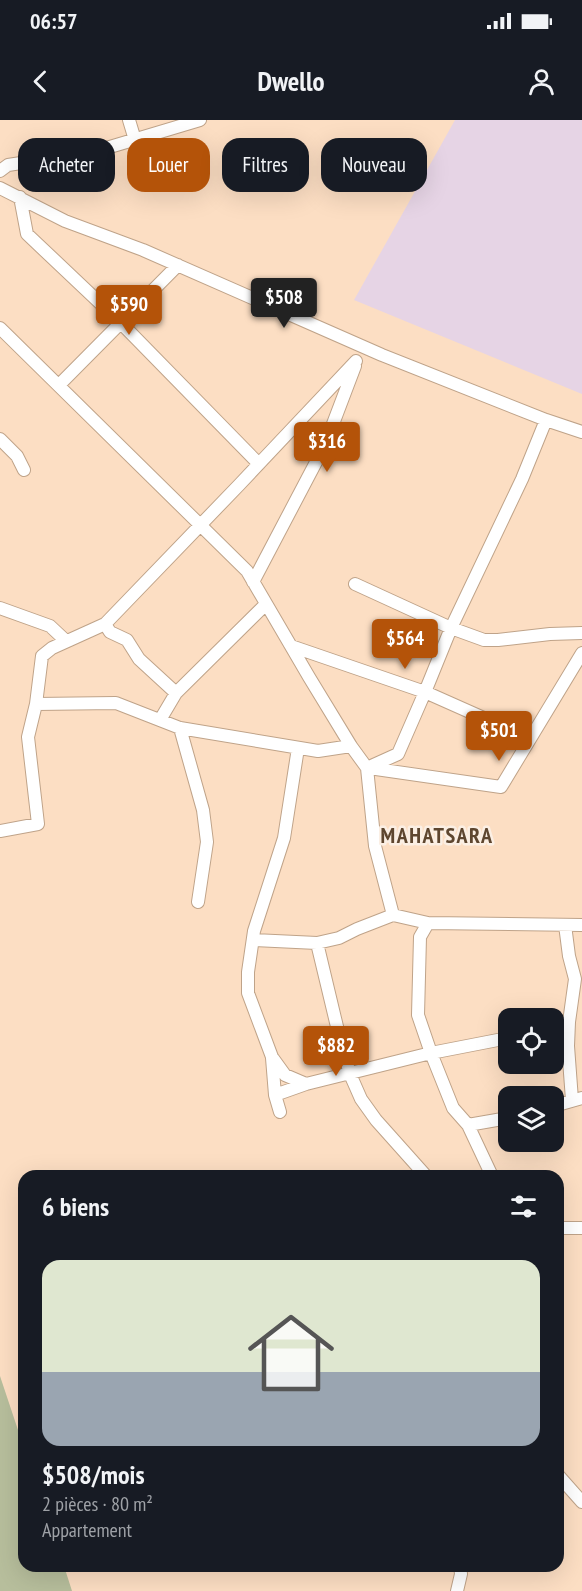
<!DOCTYPE html>
<html lang="fr">
<head>
<meta charset="utf-8">
<style>
	:root { --surface:#171b24; --page:#20242c; --text:#f1f3f6; --muted:#9ea1a6; --accent:#b45309 }
	body { margin:0; font-family:"PT Sans Narrow",sans-serif; background:var(--page); color:var(--text); height:100vh; display:flex; flex-direction:column; font-size:22px; white-space:nowrap }
	* { box-sizing:border-box; margin:0 }
	p { font-size:20px; color:var(--muted) }
	.icon { flex:none; width:33px; height:33px; fill:none; stroke:currentColor; stroke-width:2; stroke-linecap:round; stroke-linejoin:round }
	.map { position:relative; flex:1; overflow:hidden }
	.drawer { position:absolute; left:18px; top:1050px; width:546px; height:402px; display:flex; flex-direction:column; background:var(--surface); border-radius:18px; box-shadow:0 6px 24px #0002 }
	.drawer>* { flex:none }
	.top-card { position:absolute; left:18px; top:18px; width:546px; height:54px; display:flex; gap:12px }
	.buttons { position:absolute; left:498px; top:888px; display:grid; gap:12px }
	.buttons a { display:grid; place-items:center; width:66px; height:66px; border-radius:12px; background:var(--surface); box-shadow:0 6px 24px #0002; font-size:30px }
	.price { position:absolute; translate:-50% -51px; padding:0 14px; border-radius:6px; background:var(--accent); color:#fff; font-size:20px; line-height:39px; filter:drop-shadow(0 2px 3px #0008) }
	.price::after { content:''; position:absolute; left:50%; top:36px; width:18px; height:14px; margin-left:-9px; background:inherit; clip-path:polygon(0 0,100% 0,50% 100%) }
	.price.selected { background:#222; color:#fff }
	ul { padding:0; list-style:none }
	li { display:grid; align-content:center; gap:12px; height:318px; padding:0 24px }
	li span { display:grid; place-items:center; height:186px; border-radius:18px; color:#555 }
	li>.icon { margin-inline-start:auto }
	span .icon { width:108px; height:108px; fill:#fffc; stroke-width:1 }
	li b { font-size:26px }
	h2 { display:flex; justify-content:space-between; align-items:center; height:72px; padding:0 24px; font-size:26px }
	.tag { padding:0 21px; border-radius:18px; background:var(--surface); box-shadow:0 6px 24px #0002; font-size:21px; line-height:54px }
	.tag.selected { background:var(--accent); color:#fff }
	.status { display:flex; justify-content:space-between; align-items:center; height:42px; padding:0 30px; background:var(--surface); direction:ltr }
	.status svg { height:16px; fill:currentColor }
	header { display:flex; justify-content:space-between; align-items:center; height:78px; padding:0 24px; background:var(--surface); font-size:27px; font-weight:800 }
	.map>svg:first-child { display:block }
	.industrial { fill:#e6d4e5 }
	.green { fill:#b7be9c }
	.lines { fill:none; stroke-linecap:round; stroke-linejoin:round }
	.street-casing { stroke:#bfa389; stroke-width:14 }
	.street { stroke:#fff; stroke-width:12 }
	.labels { text-anchor:middle; dominant-baseline:central; stroke-width:5; stroke-linejoin:round; paint-order:stroke }
	.district-label { font-size:22px; font-weight:bold; letter-spacing:1.5px; fill:#5e462f; stroke:#fbefe4 }
</style>
</head>
<body>
<div class="status"><b>06:57</b><svg viewBox="0 0 49 12"><path d="M0 12V9h3v3zM5 12V6h3v6zM10 12V3h3v9zM15 12V0h3v12zM26 1h20v11H26zM47 4h2v5h-2z"/></svg></div>
<header><svg class="icon" aria-label="back" viewBox="0 0 24 24"><path d="M15 5l-7 7 7 7"/></svg>Dwello<svg class="icon" aria-label="person" viewBox="0 0 24 24"><circle cx="12" cy="8" r="4"/><path d="M4 21q1-7 8-7t8 7"/></svg></header>
<div class="map">
<svg width="582" height="1471" viewBox="0 0 582 1471">
	<rect width="100%" height="100%" fill="#fcdec3"/>
	<path class="industrial" d="M455,0h127v274l-228,-94z"/>
	<path class="green" d="M0,1256l24,72v118h40l8,25h-72z"/>
	<g class="lines">
		<g class="street-casing">
			<path id="street" d="M129,0l6,20
				M0,51l8,-6 85,-13 107,-32
				M0,68l65,33 78,29 239,105 164,65 36,12
				M20,77l7,37 94,89 138,141
				M0,208l247,243 62,106 42,69 16,22 8,78 18,69 35,8 154,2
				M59,265l119,-120
				M0,319l17,17 7,14
				M253,462l72,-137 30,-79
				M355,464l96,44 33,12h14l52,-6 32,-1
				M0,488l50,18 16,15
				M105,504l5,8 17,8 12,19 37,34
				M291,526l134,46 81,36
				M36,584l80,-1 64,25 138,23 33,-5
				M160,600l16,-27 90,-89
				M180,608l23,82 4,32 -9,60
				M298,628l-14,90 -30,93 -6,41v21l24,64 13,18 21,9 125,-31 22,55 15,17 24,51
				M367,648l31,-14 27,-62 26,-64 71,-149 24,-59
				M369,648l132,19 81,-134
				M0,711l38,-7 -10,-87 8,-33 6,-48 10,-8 53,-24 134,-139 117,-124
				M428,803l-8,14 -2,78 13,38 77,-15
				M565,805l4,31 6,23 -6,43 -1,24 4,54
				M253,820l64,3 22,-5 18,-9 36,-14
				M317,823l22,92 11,39 11,25 15,21 50,56
				M554,906l15,-4
				M272,938l3,37
				M554,986l28,-8
				M280,992l-5,-17 31,-11
				M468,1005l40,-7
				M558,1108h24
				M558,1355l24,27
				M457,1471l4,-17 -1,-8"/>
		</g>
		<use href="#street" class="street"/>
	</g>
	<g class="labels">
		<g class="district-label">
			<text x="437" y="715">MAHATSARA</text>
		</g>
	</g>
</svg>
<div class="buttons">
<a><svg class="icon" aria-label="locate" viewBox="0 0 24 24"><circle cx="12" cy="12" r="6"/><path d="M12 2v4M12 18v4M2 12h4M18 12h4"/></svg></a>
<a><svg class="icon" aria-label="layers" viewBox="0 0 24 24"><path d="M12 4l9 5-9 5-9-5zM3 14l9 5 9-5"/></svg></a>
</div>
<b class="price selected" style="left:284px;top:209px">$508</b>
<b class="price" style="left:129px;top:216px">$590</b>
<b class="price" style="left:327px;top:353px">$316</b>
<b class="price" style="left:405px;top:550px">$564</b>
<b class="price" style="left:499px;top:642px">$501</b>
<b class="price" style="left:336px;top:957px">$882</b>
<div class="top-card">
<a class="tag">Acheter</a>
<a class="tag selected">Louer</a>
<a class="tag">Filtres</a>
<a class="tag">Nouveau</a>
</div>
<section class="drawer">
<h2>6 biens<svg class="icon" aria-label="filters" viewBox="0 0 24 24"><path d="M4 7h16M4 17h16"/><circle cx="9" cy="7" r="2"/><circle cx="15" cy="17" r="2"/></svg></h2>
<ul>
<li><span style="background:linear-gradient(#dfe7d0 60%,#9aa5b1 0)"><svg class="icon" aria-label="home" viewBox="0 0 24 24"><path d="M3 11l9-7 9 7M6 9v11h12V9"/></svg></span><div><b>$508/mois</b><p>2 pièces · 80 m²</p><p>Appartement</p></div></li>
</ul>
</section>
</div>
</body>
</html>
